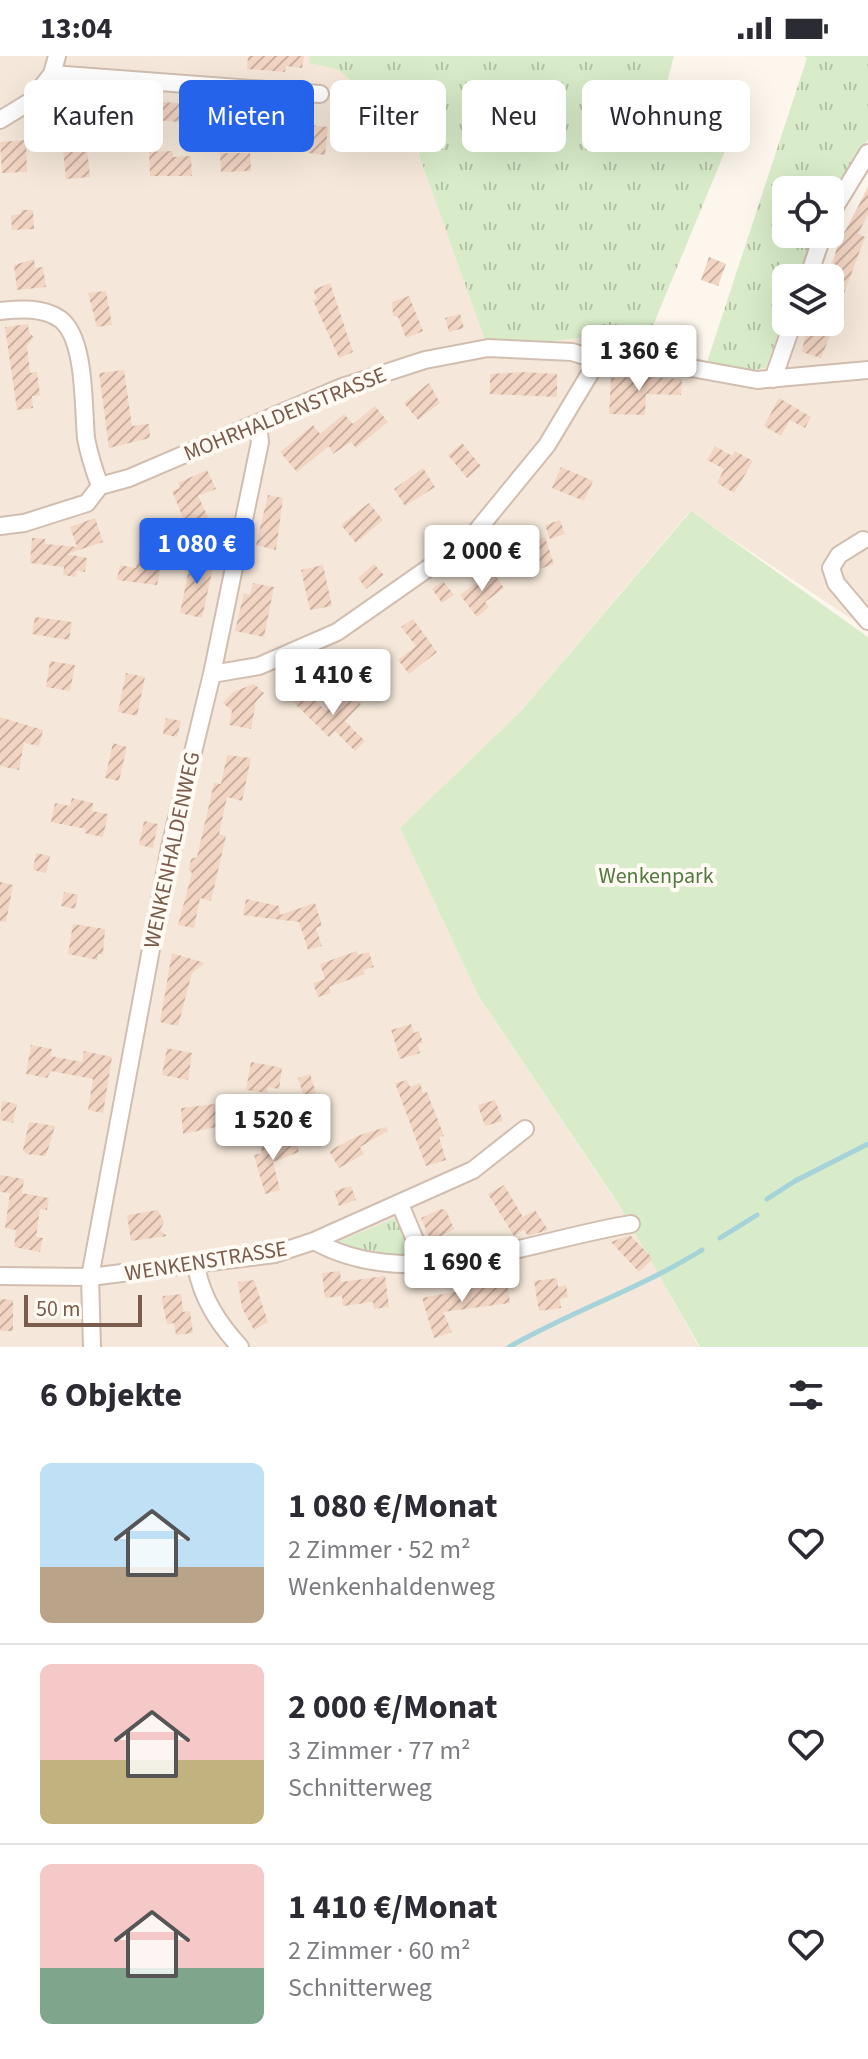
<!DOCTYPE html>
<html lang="de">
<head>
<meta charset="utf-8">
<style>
	:root { --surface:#fff; --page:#f7f7f7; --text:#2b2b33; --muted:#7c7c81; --line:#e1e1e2; --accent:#2563eb }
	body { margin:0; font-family:"Source Sans 3",sans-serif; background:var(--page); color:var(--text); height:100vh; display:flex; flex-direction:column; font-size:30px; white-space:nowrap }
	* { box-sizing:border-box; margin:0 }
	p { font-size:26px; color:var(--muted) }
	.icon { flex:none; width:44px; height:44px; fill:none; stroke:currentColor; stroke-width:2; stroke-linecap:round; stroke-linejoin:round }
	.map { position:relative; height:1291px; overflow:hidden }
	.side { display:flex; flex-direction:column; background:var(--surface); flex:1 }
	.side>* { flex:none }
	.banner { position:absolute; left:24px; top:24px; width:820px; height:72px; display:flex; gap:16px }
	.controls { position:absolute; left:772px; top:120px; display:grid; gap:16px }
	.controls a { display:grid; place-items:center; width:72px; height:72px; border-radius:12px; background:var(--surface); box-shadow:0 8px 32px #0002; font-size:40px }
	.scale { position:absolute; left:24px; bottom:20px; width:118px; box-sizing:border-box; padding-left:8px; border:4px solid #7a5c4d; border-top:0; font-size:22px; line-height:28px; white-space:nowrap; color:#7a5c4d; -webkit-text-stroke:6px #fffaf3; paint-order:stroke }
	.price { position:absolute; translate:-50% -68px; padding:0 18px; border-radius:8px; background:#fff; color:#222; font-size:26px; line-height:52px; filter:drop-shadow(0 2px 4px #0008) }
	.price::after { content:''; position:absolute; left:50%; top:48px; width:24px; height:18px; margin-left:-12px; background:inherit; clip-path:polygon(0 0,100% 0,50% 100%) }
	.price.selected { background:var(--accent); color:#fff }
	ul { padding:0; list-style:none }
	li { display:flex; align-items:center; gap:24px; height:200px; padding:0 40px }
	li+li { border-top:2px solid var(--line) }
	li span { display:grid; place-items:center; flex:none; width:224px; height:160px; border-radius:12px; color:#555 }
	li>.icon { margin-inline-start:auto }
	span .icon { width:96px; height:96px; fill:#fffc; stroke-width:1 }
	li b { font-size:34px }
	h2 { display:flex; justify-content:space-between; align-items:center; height:96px; padding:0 40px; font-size:34px }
	.pill { padding:0 28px; border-radius:12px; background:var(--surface); box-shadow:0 8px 32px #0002; font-size:28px; line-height:72px }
	.pill.selected { background:var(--accent); color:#fff }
	.status { display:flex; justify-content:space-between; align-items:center; height:56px; padding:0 40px; background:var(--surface); direction:ltr }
	.status svg { height:22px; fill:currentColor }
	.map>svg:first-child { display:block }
	.residential { fill:#f5e8da }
	.grass { fill:url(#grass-tufts) }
	.park { fill:#d8ecc9 }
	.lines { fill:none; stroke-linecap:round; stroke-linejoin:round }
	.stream { stroke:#a5d3da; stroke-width:5 }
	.building { fill:url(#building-hatch) }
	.minor-casing { stroke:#d1beb0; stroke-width:20 }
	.minor { stroke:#fff; stroke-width:16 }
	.labels { text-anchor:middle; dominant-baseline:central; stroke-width:8; stroke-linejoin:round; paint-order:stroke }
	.street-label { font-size:22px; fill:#7a5c4d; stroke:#fffaf3 }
	.park-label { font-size:22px; fill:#537a41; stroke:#fffaf3 }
</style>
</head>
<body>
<div class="status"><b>13:04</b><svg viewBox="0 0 49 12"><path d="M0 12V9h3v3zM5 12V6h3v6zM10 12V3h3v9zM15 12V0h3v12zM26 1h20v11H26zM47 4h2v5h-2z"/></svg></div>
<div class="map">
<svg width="868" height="1291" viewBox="0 0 868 1291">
	<defs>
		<pattern id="grass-tufts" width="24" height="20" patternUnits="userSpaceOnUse" patternTransform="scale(2)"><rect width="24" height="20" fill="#d8ecc9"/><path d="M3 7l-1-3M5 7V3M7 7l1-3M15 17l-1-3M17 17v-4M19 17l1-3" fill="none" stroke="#b4c2a5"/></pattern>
		<pattern id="building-hatch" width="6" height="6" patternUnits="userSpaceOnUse" patternTransform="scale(2)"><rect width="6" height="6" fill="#f3d5c3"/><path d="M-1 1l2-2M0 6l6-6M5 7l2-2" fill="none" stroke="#cab0a1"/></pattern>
	</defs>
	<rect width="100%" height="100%" fill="#fdf6ec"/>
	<path class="residential" d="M0,0h383l106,292 120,-13 164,44 29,-57h28v-44h-6l44,-93v445l-178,-119 -169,200 -121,117 78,167 153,229 68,123h-699z"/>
	<path class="grass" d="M310,0h364l-9,34 75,25 -95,230 -36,-10 -121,13 -69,-193 9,-62 -76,-6 -1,-7 -14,-11 -28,-6z
		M804,0h64v83l-38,68v-17h-44v44h29l-16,44h-13v34l-20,56 -12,2 -47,-8 100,-304z
		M398,1161l15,36 -2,3h-39l-39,-12z"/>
	<path class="park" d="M691,455l177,126v710h-168l-81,-142 -141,-210 -78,-167 121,-117z"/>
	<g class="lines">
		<path class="stream" d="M767,1143l28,-18 73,-37
			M720,1182l37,-23
			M509,1291c63,-36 132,-59 193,-97"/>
	</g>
	<path class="building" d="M248,0h56l-2,12 -16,-2 -1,6 -38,-3z
		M70,40l16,4 -1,6 8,1 -1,14 -11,2 -17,-5z
		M125,44l71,4 -1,19 -57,-4 -2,18 -30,-8 2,-14 15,1z
		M229,50l32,2 -1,18 -32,-2z
		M347,57l20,2 -2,23 -21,-3z
		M311,69l17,2 -3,28 -17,-2z
		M26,84l1,32 -25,1 -2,-31z
		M87,92l3,29 -24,2 -3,-29z
		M173,95v6l18,-1 1,20h-42l-1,-24z
		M220,97h30l1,18 -30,1z
		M868,132v26l-10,20 7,3 -26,70 -9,-3v-27l7,-31z
		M21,154h12l1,19 -22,1 -1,-15 10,-1z
		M709,201l17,7 -8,22 -17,-6z
		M34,203l1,9 8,-1 3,20 -29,3 -3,-25z
		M330,227l23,69 -14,6 -26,-58 4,-1 -4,-9z
		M106,235l6,34 -15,2 -9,-34z
		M409,240l14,35 -17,7 -8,-21 -5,-1 -1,-14z
		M460,258l4,14 -15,4 -4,-14z
		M814,267l19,5 -12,30 -19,-6 4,-21z
		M28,268l1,9 5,4 -7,9 3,27 7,-1 3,23 -8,1 1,12 -16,2 -12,-83z
		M124,314l8,56 17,-2 1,14 -41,10 -10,-75z
		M522,316l35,2v23l-67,-3v-20z
		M646,321l36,2 -1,16 -35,-1 -1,21 -36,-1 2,-36z
		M429,327l11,20 -22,17 -14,-17z
		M779,342l32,19 -6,11 -15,-8 -9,16 -17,-10z
		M375,350l13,16 -32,26 -5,-6 -18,12 -4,-8 -32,26 -17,-20 33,-27 7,9 24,-20 9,10z
		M462,387l19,23 -14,12 -19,-23z
		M715,390l17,10 3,-5 18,10 -19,32 -17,-10 7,-14 -17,-9z
		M561,411l32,14 -9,20 -32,-13z
		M423,412l12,19 -30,19 -11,-17z
		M207,414l9,19 -18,7 11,23 -17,7 -4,-8 -4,2 -12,-29 8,-3 -2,-5z
		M268,439l15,3 -7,52 -20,-5z
		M369,447l14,17 -27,23 -15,-18z
		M95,462l8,24 -36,12 20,4 -2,14 -8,-1 -1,6 -13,-2 1,-8 -34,-4 2,-25 13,1v5l32,3 -7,-20z
		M560,464l5,14 -15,5 -5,-14z
		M545,481l9,27 -37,13 -10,-28z
		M142,483l24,5 -9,41 -40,-5 3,-15 16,3z
		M192,498l23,4 -13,60 -22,-5z
		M374,508l10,11 -18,14 -8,-11z
		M323,509l9,41 -22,4 -9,-40z
		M492,515l12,17 -19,14 4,5 -12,10 -17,-22z
		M443,525l11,14 -12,8 -10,-14z
		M253,527l21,4 -10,50 -29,-6 9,-38 6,2z
		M35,561l37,5 -3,18 -37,-6z
		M413,563l24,33 -28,22 -11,-14 18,-14 -15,-19z
		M50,605l25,4 -5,26 -24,-4z
		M126,617l19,4 -8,39 -19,-4z
		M254,628l10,9 -8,9 -5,27 -22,-4 3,-14 -9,-8 10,-11z
		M305,634l21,21 21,-21 14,14 -16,17 20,20 -10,10 -20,-20 -6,6 -36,-35z
		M0,661l43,13 -4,16 -15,-3 -5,27 -19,-4z
		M166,662l15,3 -4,16 -14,-3z
		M113,687l14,4 -8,34 -14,-3z
		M227,699l24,3 -9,43 -15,-4 -8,37 7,2 -15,65 -11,-3 -6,30 -16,-3 14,-52 -3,-3 2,-11 6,-2 17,-74 7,1z
		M72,742l21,5 -1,8 16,3 -5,23 -19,-4 2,-4 -35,-7 4,-19 15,3z
		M144,765l14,3 -5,24 -14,-3z
		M36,797l14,3 -4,17 -13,-3z
		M0,826l13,3 -7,37 -6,-1z
		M64,836l14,3 -3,14 -14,-3z
		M246,843l33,7 1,9 35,-12 7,23 -6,2 6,18 -14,4 -9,-28 -56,-7z
		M73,868l32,5 -2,26 -5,-1 -1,6 -29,-6z
		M357,895l1,4 11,-3 5,15 -11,3 2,4 -36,13 2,6 -13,4 -5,-14 12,-4 -5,-15z
		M172,897l33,10 -13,10 -14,53 -18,-4z
		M411,968l3,9 5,-2 4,12 -5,1 2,9 -20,6 -9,-29z
		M31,989l21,4 -1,7 31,6 2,-11 28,6 -9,56 -15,-3 5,-31 -42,-8 -4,7 -21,-4z
		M167,992l25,5 -4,27 -26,-5z
		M251,1006l31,6 -3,21 -11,-2 -1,6 -21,-3z
		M310,1018l6,19 -12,4 -6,-19z
		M407,1024l3,7 10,-4 3,10 4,-1 17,44 -5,1 7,23 -20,6 -31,-83z
		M495,1044l8,21 -18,5 -7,-21z
		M2,1045l15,3 -4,19 -13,-3z
		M223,1047l3,22 -43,9 -2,-26z
		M29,1066l26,4 -9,30 -20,-2 -3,-4z
		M386,1071l2,4 -28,16 4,7 -25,14 -10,-17 28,-15z
		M295,1082l4,14 -26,10 7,28 -15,4 -11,-39 8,-2 -1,-6z
		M0,1119l24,4 -2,14 27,5 -2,12 -7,-1 -4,28 7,1 -3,14 -26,-5 2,-17 -11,-2 5,-35 -10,-1z
		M504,1129l19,32 12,-7 13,20 -20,6 -4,-6 -10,6 -26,-42z
		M351,1130l5,14 -17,6 -5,-15z
		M441,1153l5,1 8,19 -23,12 -10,-23z
		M158,1154l6,12 -4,8 7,6 -36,5 -4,-26z
		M630,1179l23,24 -14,13 -28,-30z
		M340,1215l1,11 44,-6 4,31 -15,2 -1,-7 -30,4 -1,-10 -17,2 -3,-25z
		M557,1222l1,9 8,-2 2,12 -8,2 1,9 -22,3 -5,-30z
		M254,1224l14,42 -14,8 -12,-22 -4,-26z
		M507,1226l3,21 -67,9 9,20 -18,6 -12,-40z
		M181,1238l2,18 7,-1 3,22 -17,2 -2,-12 -7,1 -5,-23 1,-5z
		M0,1243l13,1v31h-13z"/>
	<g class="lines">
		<g class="minor-casing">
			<path id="minor" d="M52,18l5,-18
				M0,64l31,-19 21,-27 268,20
				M830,159l38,-62
				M808,222l15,-44
				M0,255c20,-2 43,-4 60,8 26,19 23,88 26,119 3,17 8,32 14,48
				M773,323l20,-57
				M0,470l24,-3 63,-20 13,-17 29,-8 213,-91 83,-27 63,-12 84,4 26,8 16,-6 143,26 111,-10
				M863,484l-24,15 -8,13 5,15 32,38
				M212,618l47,-8 78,-34 133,-93 77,-94 51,-85
				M400,1148l25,60
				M314,1185c97,54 217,-1 317,-17
				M196,1210c6,32 22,57 44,81
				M0,1220l90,1 185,-23 39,-13 159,-71 52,-41
				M92,1291l-2,-70 80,-430 42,-173 48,-232 -2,-17"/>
		</g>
		<use href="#minor" class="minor"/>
	</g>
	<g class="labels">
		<g class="street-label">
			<text transform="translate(285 358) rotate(-22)">MOHRHALDENSTRASSE</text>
			<text transform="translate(172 794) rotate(-78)">WENKENHALDENWEG</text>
			<text transform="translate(206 1205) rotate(-9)">WENKENSTRASSE</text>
		</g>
		<g class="park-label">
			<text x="656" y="820">Wenkenpark</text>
		</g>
	</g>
</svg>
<div class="controls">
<a><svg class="icon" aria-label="locate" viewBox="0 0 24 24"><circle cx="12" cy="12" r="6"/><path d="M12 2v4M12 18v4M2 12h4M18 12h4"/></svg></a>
<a><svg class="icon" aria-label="layers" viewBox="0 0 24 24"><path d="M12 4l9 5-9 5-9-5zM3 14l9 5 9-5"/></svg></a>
</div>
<div class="scale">50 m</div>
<b class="price" style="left:639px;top:337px">1 360 €</b>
<b class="price selected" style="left:197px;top:530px">1 080 €</b>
<b class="price" style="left:482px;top:537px">2 000 €</b>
<b class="price" style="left:333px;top:661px">1 410 €</b>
<b class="price" style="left:273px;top:1106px">1 520 €</b>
<b class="price" style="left:462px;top:1248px">1 690 €</b>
<div class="banner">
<a class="pill">Kaufen</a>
<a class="pill selected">Mieten</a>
<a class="pill">Filter</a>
<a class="pill">Neu</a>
<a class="pill">Wohnung</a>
</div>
</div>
<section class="side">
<h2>6 Objekte<svg class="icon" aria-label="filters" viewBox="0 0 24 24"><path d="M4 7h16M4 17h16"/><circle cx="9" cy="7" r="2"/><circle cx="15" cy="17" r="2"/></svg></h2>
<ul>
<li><span style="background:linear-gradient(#bfe0f5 65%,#b9a48a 0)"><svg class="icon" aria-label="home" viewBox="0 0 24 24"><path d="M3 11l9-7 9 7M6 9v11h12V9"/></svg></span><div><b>1 080 €/Monat</b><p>2 Zimmer · 52 m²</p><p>Wenkenhaldenweg</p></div><svg class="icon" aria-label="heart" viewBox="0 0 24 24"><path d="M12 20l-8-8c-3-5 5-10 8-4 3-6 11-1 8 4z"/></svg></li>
<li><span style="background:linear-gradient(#f6c9c9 60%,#c2b280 0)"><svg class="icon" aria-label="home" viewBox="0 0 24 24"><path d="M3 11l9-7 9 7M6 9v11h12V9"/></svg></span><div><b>2 000 €/Monat</b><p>3 Zimmer · 77 m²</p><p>Schnitterweg</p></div><svg class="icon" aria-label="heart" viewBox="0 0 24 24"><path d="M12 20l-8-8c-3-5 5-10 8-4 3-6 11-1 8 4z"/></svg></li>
<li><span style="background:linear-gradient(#f6c9c9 65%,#7fa58c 0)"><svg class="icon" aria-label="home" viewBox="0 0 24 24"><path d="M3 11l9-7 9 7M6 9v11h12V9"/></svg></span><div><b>1 410 €/Monat</b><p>2 Zimmer · 60 m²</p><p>Schnitterweg</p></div><svg class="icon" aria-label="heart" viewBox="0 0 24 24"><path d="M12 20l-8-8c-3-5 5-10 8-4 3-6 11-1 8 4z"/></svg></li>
</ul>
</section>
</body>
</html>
